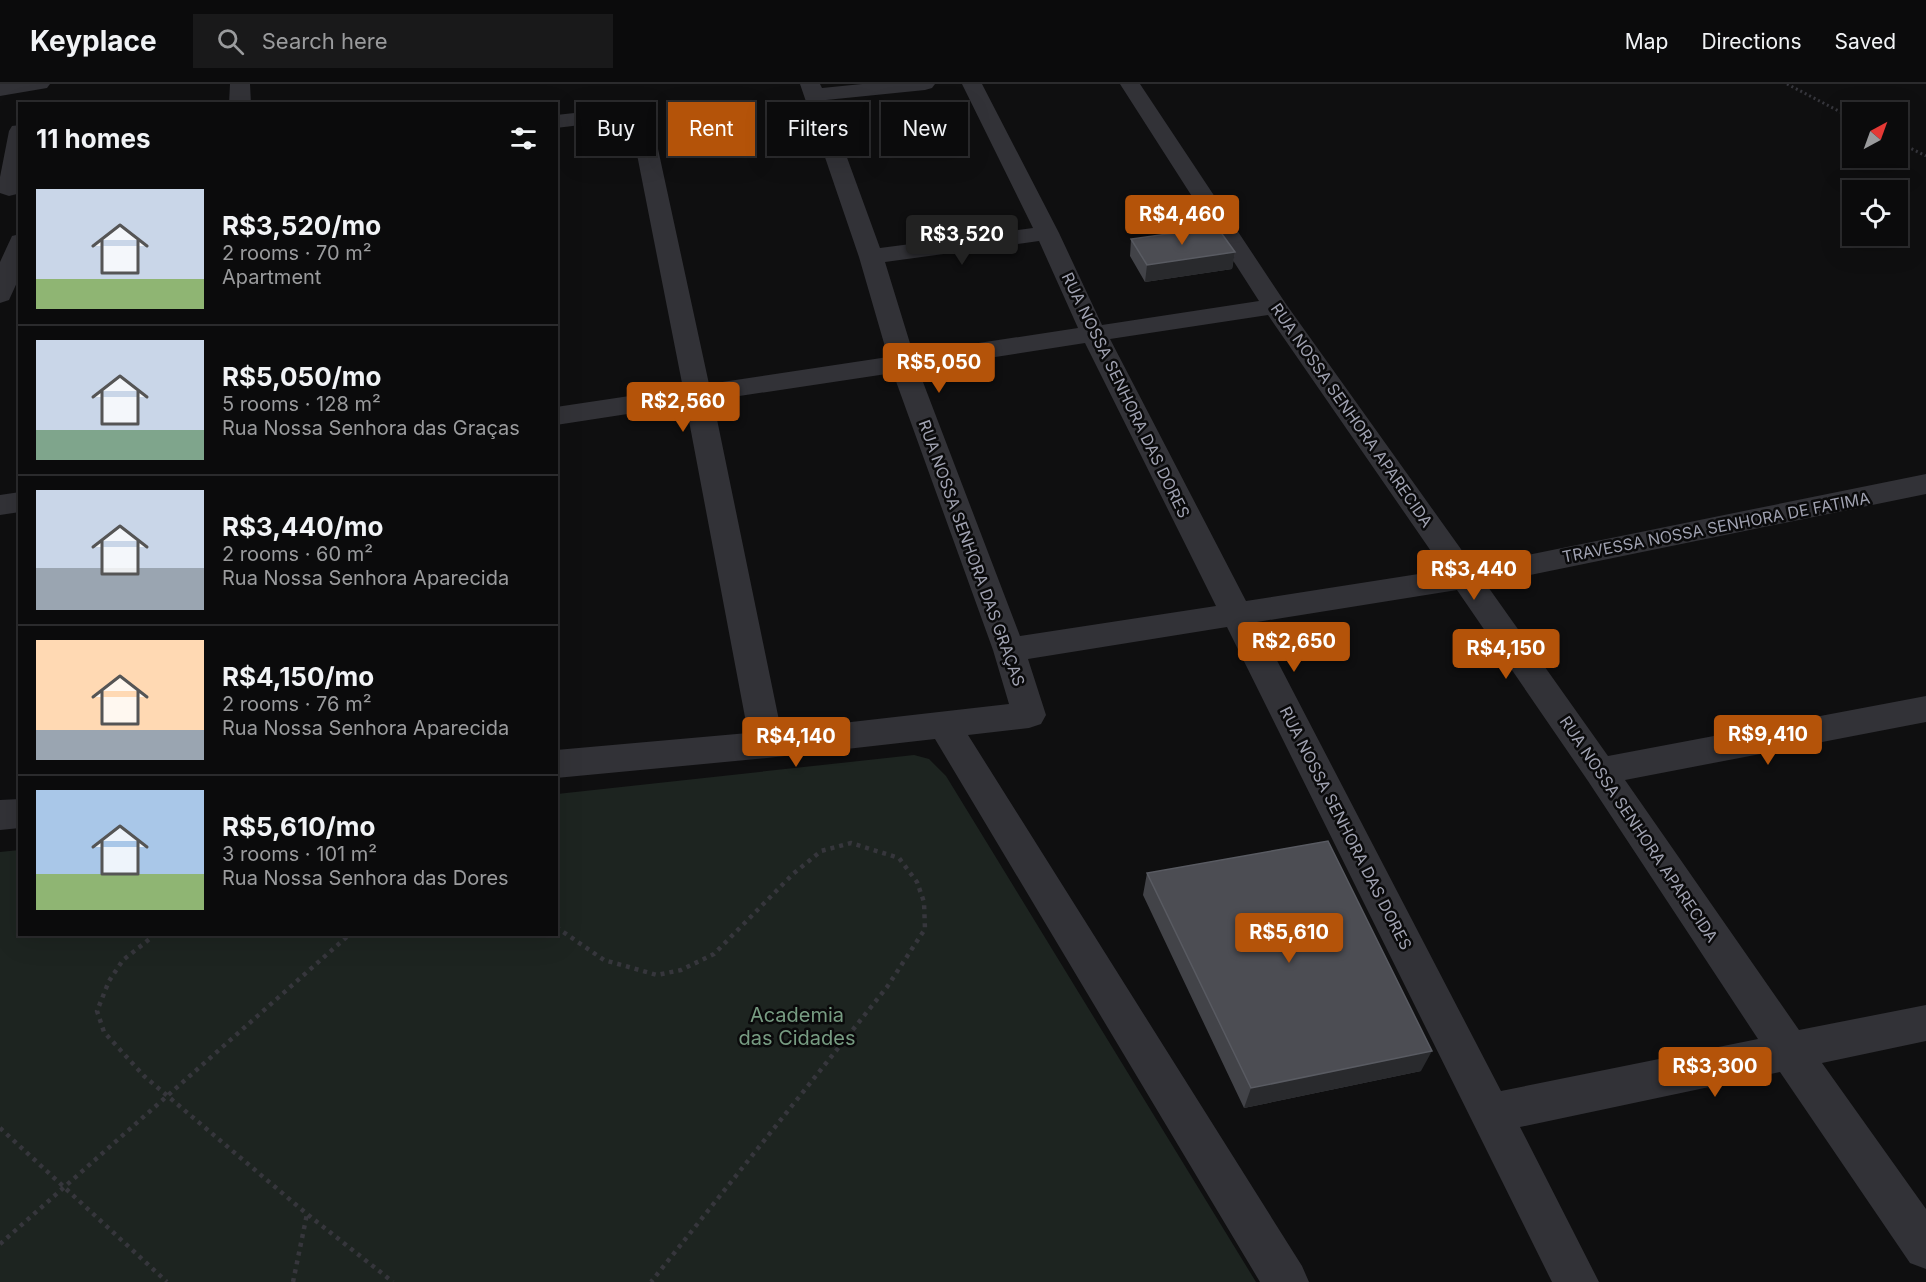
<!DOCTYPE html>
<html lang="en">
<head>
<meta charset="utf-8">
<style>
	:root { --surface:#0b0b0c; --page:#19191a; --text:#f1f3f6; --muted:#9a9b9d; --line:#2b2b2d; --accent:#b45309 }
	body { margin:0; font-family:Inter,sans-serif; background:var(--page); color:var(--text); height:100vh; display:flex; flex-direction:column; font-size:22px; white-space:nowrap }
	* { box-sizing:border-box; margin:0 }
	p { font-size:20px; color:var(--muted) }
	.icon { flex:none; width:33px; height:33px; fill:none; stroke:currentColor; stroke-width:2; stroke-linecap:round; stroke-linejoin:round }
	.map { position:relative; flex:1; overflow:hidden }
	.panel { position:absolute; left:18px; top:18px; width:540px; height:834px; display:flex; flex-direction:column; background:var(--surface); border-radius:0px; box-shadow:0 6px 24px #0002,0 0 0 2px var(--line) }
	.panel>* { flex:none }
	.hud { position:absolute; left:576px; top:18px; width:570px; height:54px; display:flex; gap:12px }
	.needle { width:39px; rotate:41deg }
	.controls { position:absolute; left:1842px; top:18px; display:grid; gap:12px }
	.controls a { display:grid; place-items:center; width:66px; height:66px; border-radius:0px; background:var(--surface); box-shadow:0 6px 24px #0002,0 0 0 2px var(--line); font-size:30px }
	.price { position:absolute; translate:-50% -51px; padding:0 14px; border-radius:6px; background:var(--accent); color:#fff; font-size:20px; line-height:39px; filter:drop-shadow(0 2px 3px #0008) }
	.price::after { content:''; position:absolute; left:50%; top:36px; width:18px; height:14px; margin-left:-9px; background:inherit; clip-path:polygon(0 0,100% 0,50% 100%) }
	.price.active { background:#222; color:#fff }
	ul { padding:0; list-style:none }
	li { display:flex; align-items:center; gap:18px; height:150px; padding:0 18px }
	li+li { border-top:2px solid var(--line) }
	li span { display:grid; place-items:center; flex:none; width:168px; height:120px; border-radius:0px; color:#555 }
	li>.icon { margin-inline-start:auto }
	span .icon { width:72px; height:72px; fill:#fffc; stroke-width:1 }
	li b { font-size:26px }
	h2 { display:flex; justify-content:space-between; align-items:center; height:72px; padding:0 18px; font-size:26px }
	.pill { padding:0 21px; border-radius:0px; background:var(--surface); box-shadow:0 6px 24px #0002,0 0 0 2px var(--line); font-size:21px; line-height:54px }
	.pill.active { background:var(--accent); color:#fff }
	header { display:flex; align-items:center; gap:36px; box-sizing:border-box; height:84px; padding:0 30px; background:var(--surface); border-bottom:2px solid var(--line) }
	header strong { font-size:28px }
	nav { display:flex; gap:33px; margin-inline-start:auto; font-size:21px }
	.search { width:420px; height:54px; background:var(--page); display:flex; align-items:center; gap:15px; box-sizing:border-box; padding:0 21px; border-radius:0px; color:var(--muted); font-size:22px }
	.map>svg:first-child { display:block }
	.green { fill:#1d2420 }
	.lines { fill:none; stroke-linecap:round; stroke-linejoin:round }
	.path-far1 { stroke:#36363c; stroke-width:3; stroke-dasharray:2 3; stroke-linecap:butt }
	.path { stroke:#36363c; stroke-width:4.5; stroke-dasharray:4 5; stroke-linecap:butt }
	.minor { fill:#323237; fill-rule:evenodd }
	.wall { fill:#424348 }
	.shaded-wall { fill:#292a2d }
	.building { fill:#4c4d53; stroke:#595b62; stroke-width:1.5 }
	.labels { text-anchor:middle; dominant-baseline:central; stroke-width:5; stroke-linejoin:round; paint-order:stroke }
	.street-label { font-size:16px; fill:#a0a2b1; stroke:#0a0a0b }
	.near-park-label { font-size:20px; fill:#779c82; stroke:#0a0a0b }
</style>
</head>
<body>
<header>
<strong>Keyplace</strong>
<div class="search"><svg class="icon" aria-label="search" viewBox="0 0 24 24"><circle cx="10" cy="10" r="6"/><path d="M15 15l6 6"/></svg>Search here</div>
<nav><a>Map</a><a>Directions</a><a>Saved</a></nav>
</header>
<div class="map">
<svg width="1926" height="1198" viewBox="0 0 1926 1198">
	<rect width="100%" height="100%" fill="#0f0f10"/>
	<path class="green" d="M914,671l15,4 17,17 310,506h-1256v-430l19,-2 1,84h536l1,-140z"/>
	<g class="lines">
		<path class="path-far1" d="M1787,0l65,34
			M1898,58l28,14"/>
		<path class="path" d="M556,843l48,33 53,15 24,-5 33,-16 79,-80 28,-23 30,-8 48,15 18,24 7,20 1,27 -38,58 -236,295
			M156,850l-33,26 -14,21 -12,30 7,21 40,44 163,138 86,68
			M0,1044l167,154
			M0,1160l350,-310
			M293,1198l14,-68"/>
		<path class="minor" d="M0,0h50l-3,4 -47,8z
			M230,0h20l1,20h-22z
			M800,0h20l2,4 40,-4h73l-3,4 -7,2 -99,10 54,148 153,-20 -71,-144h20l77,149 43,92 157,-24 -139,-217h20l146,220 187,262 453,-92v20l-440,90 122,172 318,-60v26l-301,58 174,250 127,-25v36l-104,22 104,146v60l-16,-6 -130,-191 -260,55 79,155h-47l-325,-655 -199,32 18,56 -5,9 -12,4 -61,7 334,531 7,16h-49l-325,-543 -168,19 -211,20v-28l192,-17 -62,-328 -130,20v-18l127,-19 -53,-269 -74,9v-13l83,-9 8,1 3,5 59,272 179,-27 -29,-100zM1039,157l39,87 -165,25 -28,-91zM1268,231l176,255 -198,31 -136,-262zM1085,259l131,263 -196,30 -102,-267zM893,289l100,277 16,54 -228,26 -68,-330zM1457,506l131,191 170,258 -257,52 -244,-469z
			M20,41v65l-3,4 -8,2 -9,-3v-16l9,-46 3,-5z
			M20,150v42l-11,24 -9,3v-41l12,-26z
			M20,408v20l-20,3v-20z
			M20,715v29l-20,2v-30z"/>
	</g>
	<path class="wall" d="M1131,155l104,13 -3,17 -87,13 -15,-26z
		M1147,789l274,198 -177,37 -101,-213z"/>
	<path class="shaded-wall" d="M1235,168l-3,17 -87,13 2,-17z
		M1432,967l-11,20 -177,37 7,-20z"/>
	<path class="building" d="M1217,143l18,25 -88,13 -16,-26z
		M1328,757l104,210 -181,37 -104,-215z"/>
	<g class="labels">
		<g class="street-label">
			<text transform="translate(1126 311) rotate(64)">RUA NOSSA SENHORA DAS DORES</text>
			<text transform="translate(1352 331) rotate(55)">RUA NOSSA SENHORA APARECIDA</text>
			<text transform="translate(1716 443) rotate(-11)">TRAVESSA NOSSA SENHORA DE FATIMA</text>
			<text transform="translate(972 469) rotate(70)">RUA NOSSA SENHORA DAS GRAÇAS</text>
			<text transform="translate(1346 744) rotate(63)">RUA NOSSA SENHORA DAS DORES</text>
			<text transform="translate(1639 745) rotate(56)">RUA NOSSA SENHORA APARECIDA</text>
		</g>
		<g class="near-park-label">
			<text x="797" y="931">Academia<tspan x="797" dy="23">das Cidades</tspan></text>
		</g>
	</g>
</svg>
<div class="controls">
<a><svg class="needle" viewBox="-14 -14 28 28"><path d="M0-13l5 13h-10z" fill="#e53935"/><path d="M0 13l5-13h-10z" fill="#9a9b9d"/></svg></a>
<a><svg class="icon" aria-label="locate" viewBox="0 0 24 24"><circle cx="12" cy="12" r="6"/><path d="M12 2v4M12 18v4M2 12h4M18 12h4"/></svg></a>
</div>
<b class="price" style="left:1182px;top:162px">R$4,460</b>
<b class="price active" style="left:962px;top:182px">R$3,520</b>
<b class="price" style="left:939px;top:310px">R$5,050</b>
<b class="price" style="left:683px;top:349px">R$2,560</b>
<b class="price" style="left:1474px;top:517px">R$3,440</b>
<b class="price" style="left:1294px;top:589px">R$2,650</b>
<b class="price" style="left:1506px;top:596px">R$4,150</b>
<b class="price" style="left:1768px;top:682px">R$9,410</b>
<b class="price" style="left:796px;top:684px">R$4,140</b>
<b class="price" style="left:1289px;top:880px">R$5,610</b>
<b class="price" style="left:1715px;top:1014px">R$3,300</b>
<div class="hud">
<a class="pill">Buy</a>
<a class="pill active">Rent</a>
<a class="pill">Filters</a>
<a class="pill">New</a>
</div>
<section class="panel">
<h2>11 homes<svg class="icon" aria-label="filters" viewBox="0 0 24 24"><path d="M4 7h16M4 17h16"/><circle cx="9" cy="7" r="2"/><circle cx="15" cy="17" r="2"/></svg></h2>
<ul>
<li><span style="background:linear-gradient(#c9d6e8 75%,#8fb573 0)"><svg class="icon" aria-label="home" viewBox="0 0 24 24"><path d="M3 11l9-7 9 7M6 9v11h12V9"/></svg></span><div><b>R$3,520/mo</b><p>2 rooms · 70 m²</p><p>Apartment</p></div></li>
<li><span style="background:linear-gradient(#c9d6e8 75%,#7fa58c 0)"><svg class="icon" aria-label="home" viewBox="0 0 24 24"><path d="M3 11l9-7 9 7M6 9v11h12V9"/></svg></span><div><b>R$5,050/mo</b><p>5 rooms · 128 m²</p><p>Rua Nossa Senhora das Graças</p></div></li>
<li><span style="background:linear-gradient(#c9d6e8 65%,#9aa5b1 0)"><svg class="icon" aria-label="home" viewBox="0 0 24 24"><path d="M3 11l9-7 9 7M6 9v11h12V9"/></svg></span><div><b>R$3,440/mo</b><p>2 rooms · 60 m²</p><p>Rua Nossa Senhora Aparecida</p></div></li>
<li><span style="background:linear-gradient(#ffd9b3 75%,#9aa5b1 0)"><svg class="icon" aria-label="home" viewBox="0 0 24 24"><path d="M3 11l9-7 9 7M6 9v11h12V9"/></svg></span><div><b>R$4,150/mo</b><p>2 rooms · 76 m²</p><p>Rua Nossa Senhora Aparecida</p></div></li>
<li><span style="background:linear-gradient(#a9c7e8 70%,#8fb573 0)"><svg class="icon" aria-label="home" viewBox="0 0 24 24"><path d="M3 11l9-7 9 7M6 9v11h12V9"/></svg></span><div><b>R$5,610/mo</b><p>3 rooms · 101 m²</p><p>Rua Nossa Senhora das Dores</p></div></li>
</ul>
</section>
</div>
</body>
</html>
